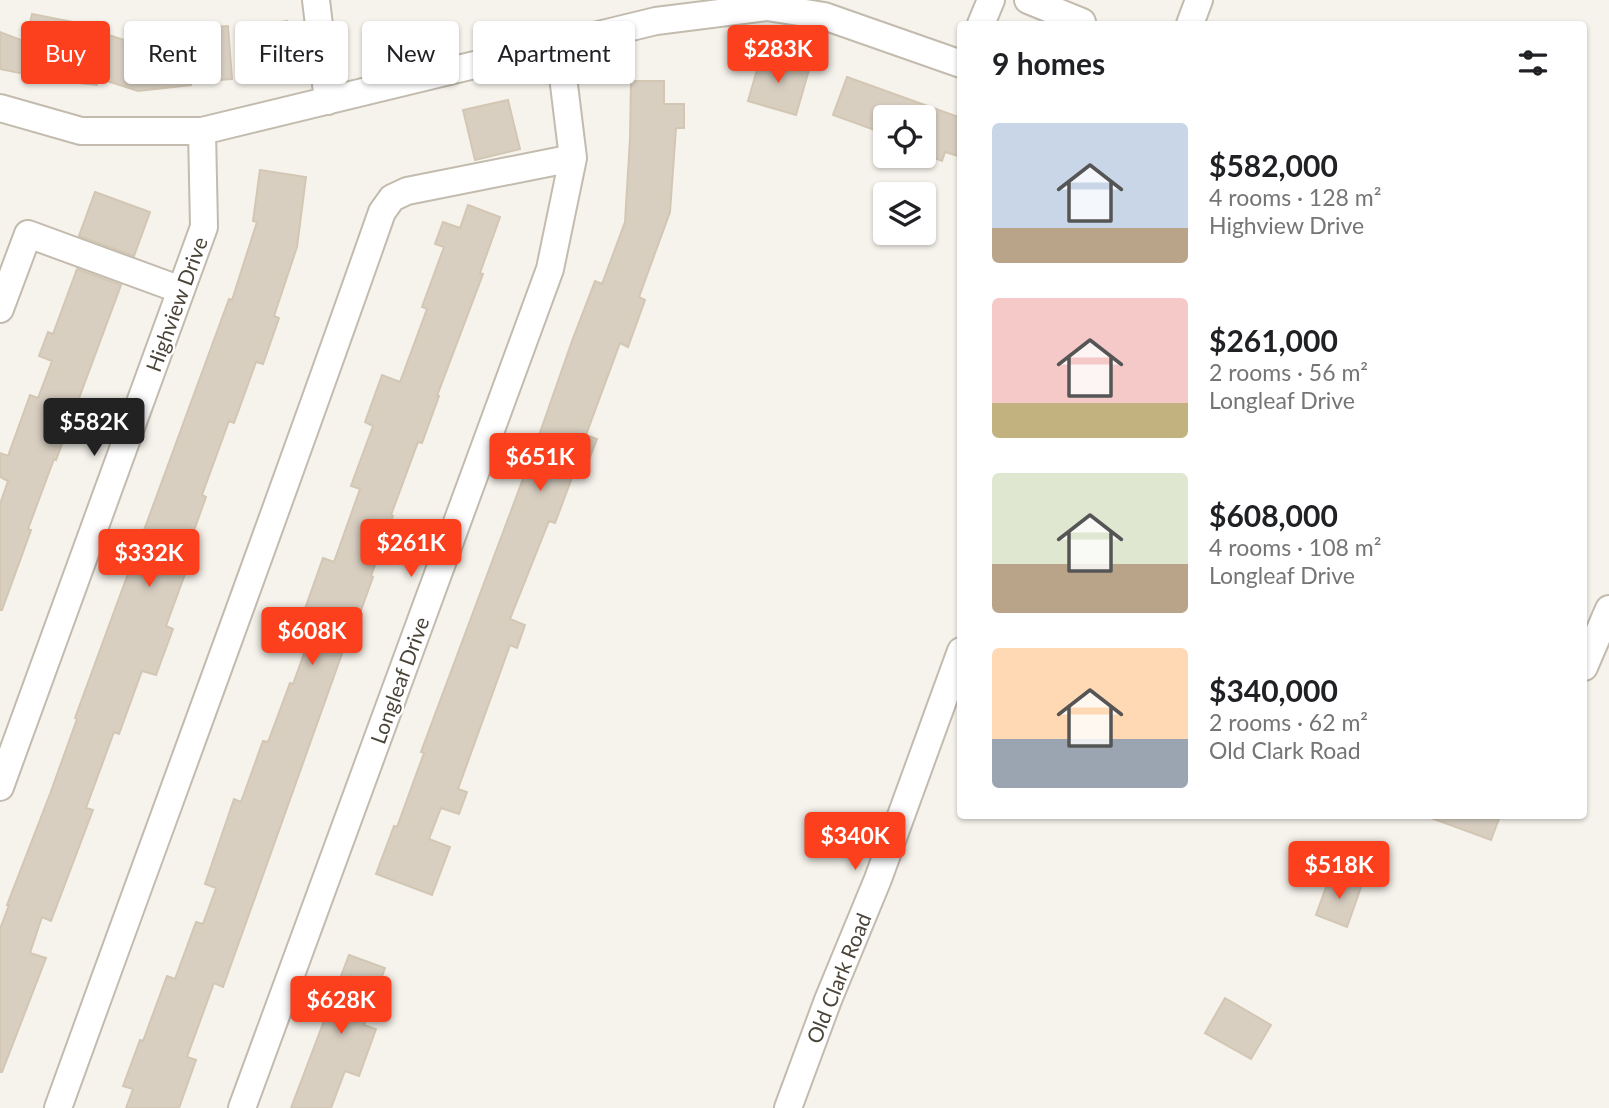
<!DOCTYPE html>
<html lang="en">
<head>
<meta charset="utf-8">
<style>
	:root { --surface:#fff; --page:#f2f2f2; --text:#202124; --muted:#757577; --accent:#fc3f1d }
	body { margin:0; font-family:Lato,sans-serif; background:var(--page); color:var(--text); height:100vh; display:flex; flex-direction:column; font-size:26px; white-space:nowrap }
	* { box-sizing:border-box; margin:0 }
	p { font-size:23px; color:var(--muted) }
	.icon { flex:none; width:38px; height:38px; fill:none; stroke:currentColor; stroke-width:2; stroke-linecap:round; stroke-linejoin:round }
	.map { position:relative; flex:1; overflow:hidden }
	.panel { position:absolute; left:957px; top:21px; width:630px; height:798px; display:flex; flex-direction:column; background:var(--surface); border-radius:7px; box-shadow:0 2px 5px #0004 }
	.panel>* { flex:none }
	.top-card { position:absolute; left:21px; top:21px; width:665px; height:63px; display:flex; gap:14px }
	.tools { position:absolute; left:873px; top:105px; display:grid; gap:14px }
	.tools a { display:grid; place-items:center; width:63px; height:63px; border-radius:7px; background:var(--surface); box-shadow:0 2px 5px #0004; font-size:35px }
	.price { position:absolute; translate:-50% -60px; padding:0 16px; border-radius:7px; background:var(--accent); color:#fff; font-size:23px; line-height:46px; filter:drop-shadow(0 2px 4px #0008) }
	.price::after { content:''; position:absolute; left:50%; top:42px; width:21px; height:16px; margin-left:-10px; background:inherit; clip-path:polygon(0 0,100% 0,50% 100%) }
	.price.current { background:#222; color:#fff }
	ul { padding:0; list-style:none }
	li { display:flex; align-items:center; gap:21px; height:175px; padding:0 35px }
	li span { display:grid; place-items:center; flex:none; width:196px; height:140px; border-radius:7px; color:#555 }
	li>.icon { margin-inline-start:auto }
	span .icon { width:84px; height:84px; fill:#fffc; stroke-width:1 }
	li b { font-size:30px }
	h2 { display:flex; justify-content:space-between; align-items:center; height:84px; padding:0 35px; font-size:30px }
	.pill { padding:0 24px; border-radius:7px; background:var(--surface); box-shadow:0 2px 5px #0004; font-size:24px; line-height:63px }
	.pill.current { background:var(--accent); color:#fff }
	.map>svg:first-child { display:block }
	.building { fill:#d8cfc1; stroke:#d3c7b4; stroke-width:2 }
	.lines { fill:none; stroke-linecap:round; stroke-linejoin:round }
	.minor-casing { stroke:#c2bbae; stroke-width:30 }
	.minor { stroke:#fff; stroke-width:26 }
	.labels { text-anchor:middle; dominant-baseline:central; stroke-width:5; stroke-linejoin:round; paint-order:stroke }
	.street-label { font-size:21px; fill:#4b4439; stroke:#fff }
</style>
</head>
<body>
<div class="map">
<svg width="1609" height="1108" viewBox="0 0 1609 1108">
	<rect width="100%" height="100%" fill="#f6f3ec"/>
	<path class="building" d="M32,14l41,8 30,3 -1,8 54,17 -2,-20 30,-4v3l44,-3 4,53 -41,3v3l-53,6 -40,-13 -1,7 -38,-4 -59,-12v-37l26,10z
		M287,21l7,43 -30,5 -7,-43z
		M761,56l48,14 -13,45 -48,-14z
		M847,77l114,41v39l-16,-5 -3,9 -18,-7v-37h-39l-5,15 -47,-17z
		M631,81h33v23h20v24h-8l-6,84 -31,85 6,3 -17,47 -8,-4 -34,92 11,4 -9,23 -9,-3 -24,64 -6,-2 -39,98 15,6 -8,23 -7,-3 -52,144 9,3 -8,22 -18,-6 -12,31 21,8 -18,48 -56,-21 18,-48 3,1 27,-74 -3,-1 115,-308 36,-103 23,-60 7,3 23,-62 5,-83z
		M508,100l12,49 -45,11 -12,-50z
		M260,170l46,7 -9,70 -23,69 5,2 -16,46 -7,-2 -22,61 -5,-2 -27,74 4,2 -23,64 6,2 -23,63 7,3 -17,46 -14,-4 -23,63 -5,-2 -28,76 7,2 -42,111 -9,-4 -12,36 16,5 -44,114h-2v-143l9,-24h-2l43,-111 27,-75 -2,-1 154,-419 3,1 25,-78 -4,-1z
		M95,192l55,20 -16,44 -55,-20z
		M468,205l32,12 -20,56 3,1 -46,122h2l-17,47 -4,-1 -27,73 2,1 -22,60 2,1 -17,47 -3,-1 -130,364 -9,-4 -27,74 9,3 -17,48h-53l7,-19 -10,-3 17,-46 3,1 24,-65 8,3 21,-57 7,2 13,-36 -11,-4 29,-85 7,3 22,-61 5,1 22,-59 3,1 13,-36 -16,-6 8,-23 3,1 22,-62 11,4 26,-73 -9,-3 22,-60 -8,-4 17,-47 18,7 27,-73 -5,-2 22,-60 -9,-3 8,-22 17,6z
		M77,269l44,16 -65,175 -2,-1 -26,70 3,1 -29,80h-2v-106l8,-23 -8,-4v-24l8,3 22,-61 8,3 14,-37 -13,-5 9,-24 5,2z
		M1432,816h68l-9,24 -60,-22z
		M1330,876l31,11 -14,40 -31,-12z
		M349,955l36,13 -21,57 12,4 -17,47 -14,-5 -14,37h-40z
		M1225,998l46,27 -20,34 -46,-26z"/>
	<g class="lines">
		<g class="minor-casing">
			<path id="minor" d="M316,0l12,101
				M1028,0l54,22
				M981,24l10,-24
				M1190,24l9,-24
				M0,108l81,23h121l454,-110 111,-14 57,9 137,48
				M0,309l28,-75 153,56
				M1584,667l25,-58
				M0,787l204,-560 -2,-96
				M58,1108c108,-299 219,-596 324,-896l10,-14 15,-7 166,-33
				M242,1108l308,-839 23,-111 -14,-114
				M788,1108l40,-108 50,-121 83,-228"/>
		</g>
		<use href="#minor" class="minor"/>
	</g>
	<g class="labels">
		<g class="street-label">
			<text transform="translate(176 304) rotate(-70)">Highview Drive</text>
			<text transform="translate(399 680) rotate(-70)">Longleaf Drive</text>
			<text transform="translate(838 978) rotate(-68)">Old Clark Road</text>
		</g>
	</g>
</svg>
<div class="tools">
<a><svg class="icon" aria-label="locate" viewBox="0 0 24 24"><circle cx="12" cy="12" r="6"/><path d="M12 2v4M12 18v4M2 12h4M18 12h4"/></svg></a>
<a><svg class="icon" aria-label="layers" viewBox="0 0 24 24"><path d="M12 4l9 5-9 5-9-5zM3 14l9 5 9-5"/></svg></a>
</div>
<b class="price" style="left:778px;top:85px">$283K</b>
<b class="price current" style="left:94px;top:458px">$582K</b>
<b class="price" style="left:540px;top:493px">$651K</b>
<b class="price" style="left:411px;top:579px">$261K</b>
<b class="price" style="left:149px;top:589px">$332K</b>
<b class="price" style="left:312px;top:667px">$608K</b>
<b class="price" style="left:855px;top:872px">$340K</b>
<b class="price" style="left:1339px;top:901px">$518K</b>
<b class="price" style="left:341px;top:1036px">$628K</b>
<div class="top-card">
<a class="pill current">Buy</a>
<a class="pill">Rent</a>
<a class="pill">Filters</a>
<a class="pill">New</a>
<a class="pill">Apartment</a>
</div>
<section class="panel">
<h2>9 homes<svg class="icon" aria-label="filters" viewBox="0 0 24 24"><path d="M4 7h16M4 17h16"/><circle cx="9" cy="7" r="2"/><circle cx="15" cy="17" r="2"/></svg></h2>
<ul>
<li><span style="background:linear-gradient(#c9d6e8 75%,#b9a48a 0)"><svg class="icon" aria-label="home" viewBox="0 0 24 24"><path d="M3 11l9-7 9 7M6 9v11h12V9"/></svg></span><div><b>$582,000</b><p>4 rooms · 128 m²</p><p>Highview Drive</p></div></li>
<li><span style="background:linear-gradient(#f6c9c9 75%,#c2b280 0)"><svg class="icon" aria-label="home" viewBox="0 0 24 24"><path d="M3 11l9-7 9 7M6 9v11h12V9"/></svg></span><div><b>$261,000</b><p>2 rooms · 56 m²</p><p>Longleaf Drive</p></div></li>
<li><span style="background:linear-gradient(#dfe7d0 65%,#b9a48a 0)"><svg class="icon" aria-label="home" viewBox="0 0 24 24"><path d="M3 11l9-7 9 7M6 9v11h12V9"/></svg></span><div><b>$608,000</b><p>4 rooms · 108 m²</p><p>Longleaf Drive</p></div></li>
<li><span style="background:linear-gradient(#ffd9b3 65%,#9aa5b1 0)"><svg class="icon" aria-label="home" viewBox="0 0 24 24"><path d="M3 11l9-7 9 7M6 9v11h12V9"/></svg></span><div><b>$340,000</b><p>2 rooms · 62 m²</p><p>Old Clark Road</p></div></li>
</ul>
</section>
</div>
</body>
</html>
